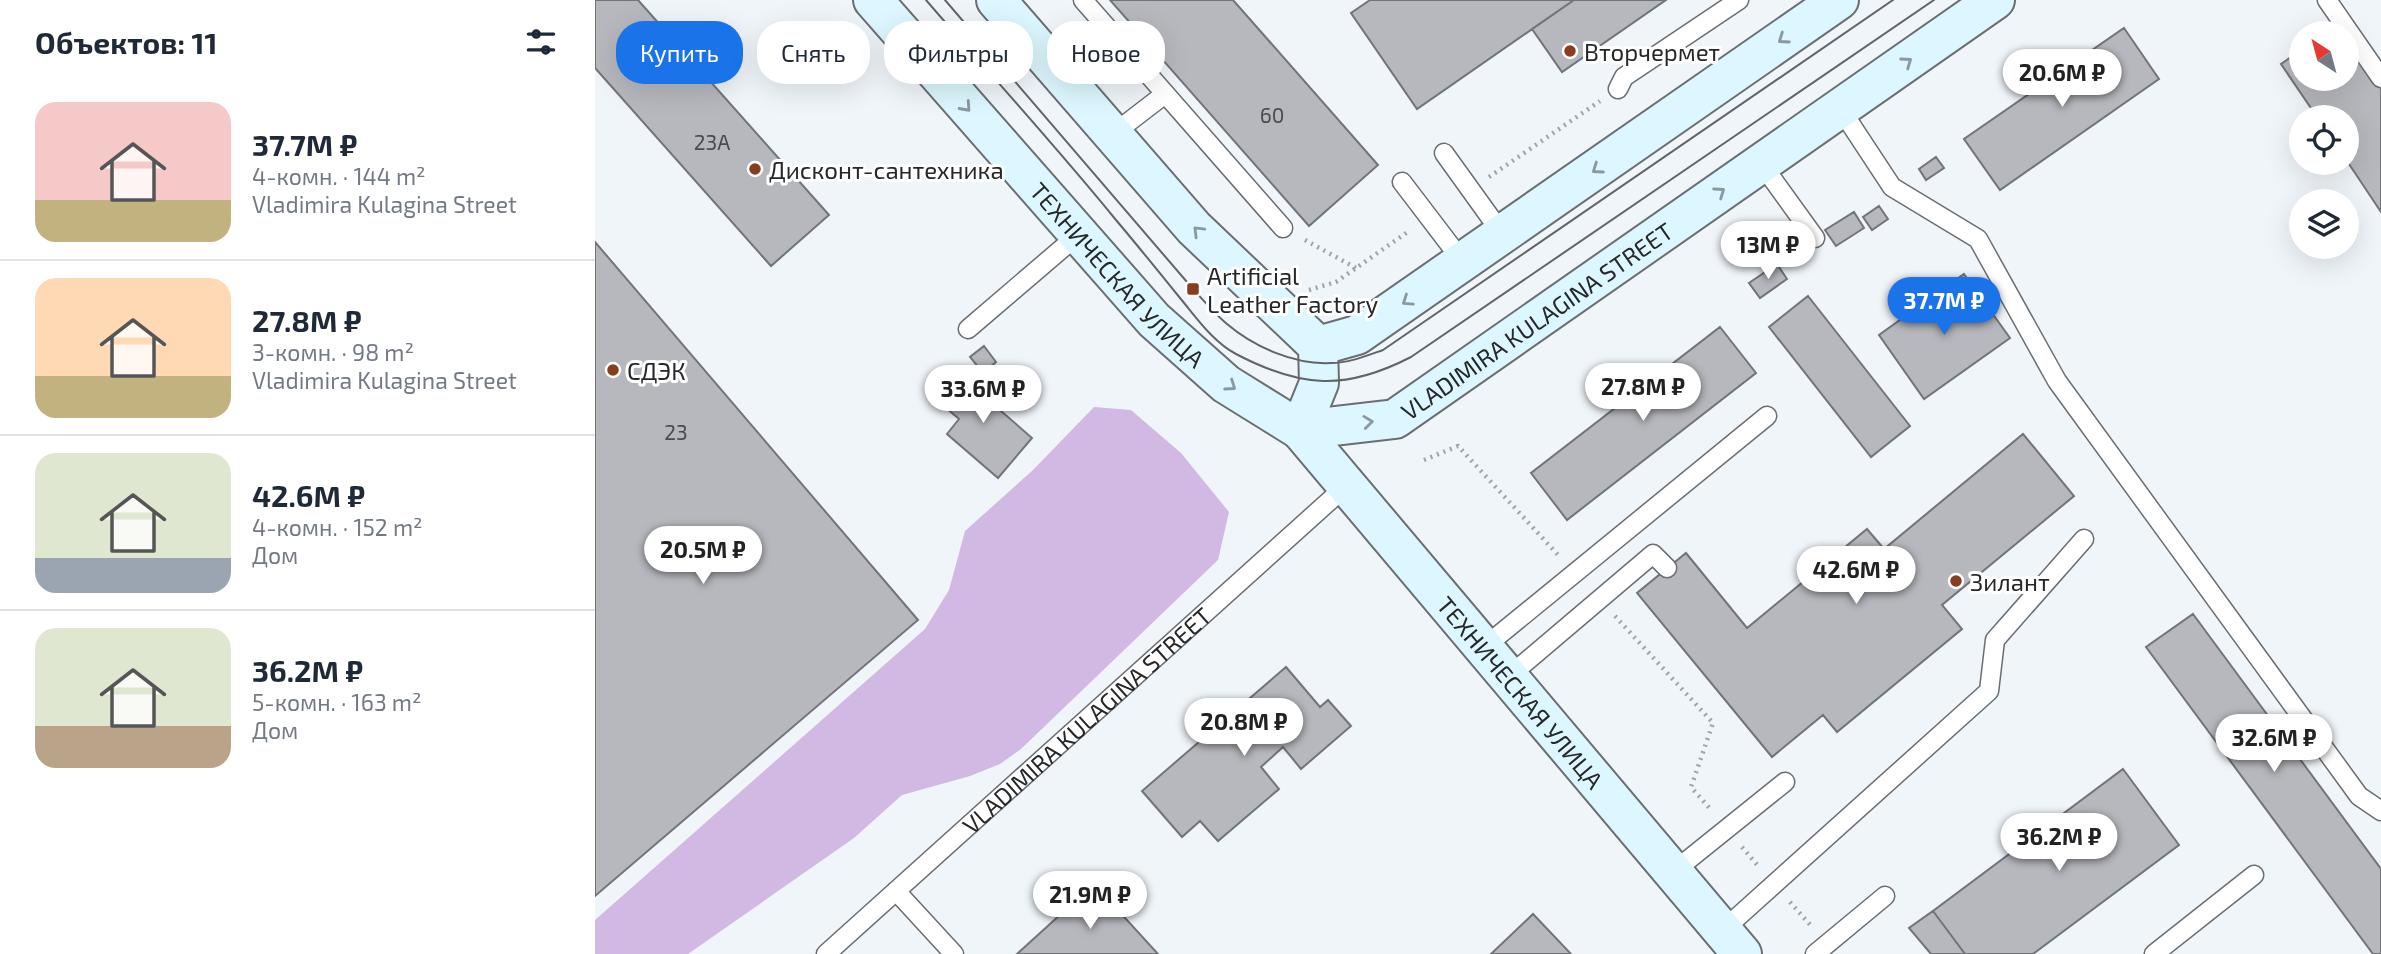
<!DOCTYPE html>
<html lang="ru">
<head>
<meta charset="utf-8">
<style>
	:root { --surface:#fff; --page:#f2f2f3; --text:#1f2937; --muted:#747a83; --line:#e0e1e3; --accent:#1a73e8 }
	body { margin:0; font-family:"Exo 2",sans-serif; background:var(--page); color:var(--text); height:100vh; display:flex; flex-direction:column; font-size:26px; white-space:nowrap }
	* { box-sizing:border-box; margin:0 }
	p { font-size:23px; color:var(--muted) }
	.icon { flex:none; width:38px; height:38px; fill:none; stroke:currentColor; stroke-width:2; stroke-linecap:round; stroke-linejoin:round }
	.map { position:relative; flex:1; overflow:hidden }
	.drawer { display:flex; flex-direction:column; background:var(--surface); width:595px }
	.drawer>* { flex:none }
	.guide { position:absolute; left:21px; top:21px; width:665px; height:63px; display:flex; gap:14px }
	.needle { width:46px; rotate:324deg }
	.fabs { position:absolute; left:1694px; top:21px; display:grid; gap:14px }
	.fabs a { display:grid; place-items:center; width:70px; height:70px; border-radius:50%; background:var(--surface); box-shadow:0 7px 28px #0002; font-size:35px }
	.price { position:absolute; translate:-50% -60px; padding:0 16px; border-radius:24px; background:#fff; color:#222; font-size:23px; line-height:46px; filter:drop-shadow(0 2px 4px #0008) }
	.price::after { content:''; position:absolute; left:50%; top:42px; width:21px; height:16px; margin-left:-10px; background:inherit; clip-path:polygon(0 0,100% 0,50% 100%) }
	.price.selected { background:var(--accent); color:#fff }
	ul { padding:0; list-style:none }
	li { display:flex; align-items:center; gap:21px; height:175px; padding:0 35px }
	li+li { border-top:2px solid var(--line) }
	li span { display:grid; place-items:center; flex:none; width:196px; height:140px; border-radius:21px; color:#555 }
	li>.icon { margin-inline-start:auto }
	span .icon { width:84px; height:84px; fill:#fffc; stroke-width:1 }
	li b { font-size:30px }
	h2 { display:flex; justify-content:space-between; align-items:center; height:84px; padding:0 35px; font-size:30px }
	.pill { padding:0 24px; border-radius:28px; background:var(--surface); box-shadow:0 7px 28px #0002; font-size:24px; line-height:63px }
	.pill.selected { background:var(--accent); color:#fff }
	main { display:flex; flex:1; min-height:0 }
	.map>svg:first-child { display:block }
	.green { fill:#d2b9e3 }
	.building { fill:#b7b8bd; stroke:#737479; stroke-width:2 }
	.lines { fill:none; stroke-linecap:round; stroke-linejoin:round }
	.service-casing { stroke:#6a6e72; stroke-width:21 }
	.secondary-casing { stroke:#6a6e72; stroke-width:42 }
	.path { stroke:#a0a4a8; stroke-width:4.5; stroke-dasharray:2 5; stroke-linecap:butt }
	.service { stroke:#fff; stroke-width:18 }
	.secondary { stroke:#dcf7ff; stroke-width:38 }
	.tram { stroke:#626568; stroke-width:2 }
	.oneway { stroke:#8a999f }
	.poi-dot { fill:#863e1e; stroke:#fff; stroke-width:2.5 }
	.labels { text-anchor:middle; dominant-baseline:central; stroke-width:6; stroke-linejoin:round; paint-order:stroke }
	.number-label { font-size:21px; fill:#4a4b4e }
	.poi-label { font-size:24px; fill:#252729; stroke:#fff; text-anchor:start }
	.street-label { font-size:24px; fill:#252729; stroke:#fff }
</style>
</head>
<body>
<main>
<section class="drawer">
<h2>Объектов: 11<svg class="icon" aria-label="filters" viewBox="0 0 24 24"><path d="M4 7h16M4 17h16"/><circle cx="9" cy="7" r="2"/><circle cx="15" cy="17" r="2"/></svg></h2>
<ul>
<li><span style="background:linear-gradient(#f6c9c9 70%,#c2b280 0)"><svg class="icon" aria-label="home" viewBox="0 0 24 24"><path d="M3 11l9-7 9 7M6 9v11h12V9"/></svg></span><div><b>37.7M ₽</b><p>4-комн. · 144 m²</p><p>Vladimira Kulagina Street</p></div></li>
<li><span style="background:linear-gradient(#ffd9b3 70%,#c2b280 0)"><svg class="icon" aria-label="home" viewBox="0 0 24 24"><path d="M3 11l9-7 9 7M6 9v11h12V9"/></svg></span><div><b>27.8M ₽</b><p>3-комн. · 98 m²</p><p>Vladimira Kulagina Street</p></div></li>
<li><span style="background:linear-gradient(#dfe7d0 75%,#9aa5b1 0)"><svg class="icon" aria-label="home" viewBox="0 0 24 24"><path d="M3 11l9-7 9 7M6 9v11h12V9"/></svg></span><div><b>42.6M ₽</b><p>4-комн. · 152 m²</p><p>Дом</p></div></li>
<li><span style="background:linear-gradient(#dfe7d0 70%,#b9a48a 0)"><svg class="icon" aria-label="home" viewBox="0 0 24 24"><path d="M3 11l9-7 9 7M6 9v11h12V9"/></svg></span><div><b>36.2M ₽</b><p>5-комн. · 163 m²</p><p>Дом</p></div></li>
</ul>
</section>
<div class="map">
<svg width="1786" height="954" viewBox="0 0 1786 954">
	<rect width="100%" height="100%" fill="#f0f5fa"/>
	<path class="green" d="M499,407l37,3 50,43 48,59 -11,48 -197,189 -21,15 -30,12 -68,19 -48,43 -166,116h-93v-34l330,-291 24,-39 16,-59 68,-61z"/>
	<path class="building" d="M0,0h43l191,215 -58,51 -176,-198z
		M515,0h123l145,165 -69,61z
		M775,0h204l-157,109 -66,-96z
		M979,0h92l-104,72 -30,-43z
		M1529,28l35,51 -159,111 -36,-51z
		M1752,34l34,51v127l-34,-51v-44h-30l-36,-53 20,-14v29h46z
		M1341,157l8,11 -18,12 -7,-11z
		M1284,206l9,13 -16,11 -9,-13z
		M1259,212l10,16 -28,18 -11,-16z
		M0,242l323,378 -323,276z
		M1182,264l10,15 -27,19 -11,-15z
		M1369,274l46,64 -86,61 -45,-64z
		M1213,296l102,130 -39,31 -102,-130z
		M1125,327l36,46 -189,147 -36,-47z
		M389,346l12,16 -13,11 -13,-16z
		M374,367l24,21 -8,9 47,41 -34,40 -51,-44 12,-15 -20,-17z
		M1428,434l51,62 -132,109 20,24 -125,103 -14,-17 -51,42 -135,-164 49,-40 61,75 120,-99 17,20z
		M1598,614l188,255v85h-8l-227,-307z
		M691,667l34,40 8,-7 23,26 -50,43 -18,-22 -22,20 18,22 -61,52 -18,-20 -18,16 -40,-46z
		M1528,769l56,76 -146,109h-68l-32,-43z
		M499,884l64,70h-141z
		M1338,911l32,43h-34l-22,-26z
		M938,914l38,40h-80z"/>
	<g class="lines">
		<g class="service-casing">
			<g id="service">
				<path d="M488,0l200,228"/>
				<path d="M1732,0l54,78"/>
				<path d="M1023,89l6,-12 115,-77"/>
				<path d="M1245,108l52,79 86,52 79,142 302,415 22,15"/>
				<path d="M518,134l52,-40"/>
				<path d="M849,153l59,82"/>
				<path d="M1166,163l54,75"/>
				<path d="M807,182l61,80"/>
				<path d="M373,329l111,-95"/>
				<path d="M888,648l284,-232"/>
				<path d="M913,677l145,-123 14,14"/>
				<path d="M1078,872l112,-90"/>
				<path d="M301,891l58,63"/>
				<path d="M1127,931l267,-240 6,-51 89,-101"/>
				<path id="s1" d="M231,954l520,-468"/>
				<path d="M1220,954l70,-58"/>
				<path d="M1559,954l100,-79"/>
			</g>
		</g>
		<g class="secondary-casing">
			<g id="secondary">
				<path id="s2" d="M278,0l281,320 72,64 74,46 442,524"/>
				<path d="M401,0l198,228 124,118 1,37 -19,47"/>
				<path d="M723,346l39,-11 482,-335"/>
				<path id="s3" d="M705,430l95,-11 600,-419"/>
			</g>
		</g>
		<path class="path" d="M894,177l111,-76
			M710,240l51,28
			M714,290l27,-8 73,-51
			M829,460l34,-14 101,110
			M1020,616l98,107 -22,64 21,24
			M1147,847l17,20
			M1195,902l22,25"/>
		<use href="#service" class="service"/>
		<use href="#secondary" class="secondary"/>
		<path class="tram" d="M331,0c63,73 129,145 190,220 22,26 43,52 64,78 16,19 33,44 56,56 65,34 109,37 175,3l523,-357
			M350,0l248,289c11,12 22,25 34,35 27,23 68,41 104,39 18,0 35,-7 52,-13l510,-350"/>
	</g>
	<defs><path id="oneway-chevron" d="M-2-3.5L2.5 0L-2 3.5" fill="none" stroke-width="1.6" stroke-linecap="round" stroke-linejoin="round" transform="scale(1.75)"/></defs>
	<g class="oneway">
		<use href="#oneway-chevron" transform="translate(1188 39) rotate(145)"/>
		<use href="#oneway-chevron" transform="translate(1312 62) rotate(-35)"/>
		<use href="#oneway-chevron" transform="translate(371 107) rotate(48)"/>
		<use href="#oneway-chevron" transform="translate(1002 169) rotate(145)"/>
		<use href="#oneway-chevron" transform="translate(1125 192) rotate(-35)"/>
		<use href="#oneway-chevron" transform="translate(603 231) rotate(-135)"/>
		<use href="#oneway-chevron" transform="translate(812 301) rotate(146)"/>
		<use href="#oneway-chevron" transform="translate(636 386) rotate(35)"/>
		<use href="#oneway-chevron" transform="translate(773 422) rotate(-7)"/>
	</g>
	<g class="poi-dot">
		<circle cx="975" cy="51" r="7"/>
		<circle cx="160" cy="169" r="7"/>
		<rect x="591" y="282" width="14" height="14" rx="3.5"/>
		<circle cx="18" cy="370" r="7"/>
		<circle cx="1361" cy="581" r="7"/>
	</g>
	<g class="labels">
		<g class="number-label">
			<text x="677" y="114">60</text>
			<text x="117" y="141">23А</text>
			<text x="81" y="431">23</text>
		</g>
		<g class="poi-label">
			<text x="989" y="51">Вторчермет</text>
			<text x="174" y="169">Дисконт-сантехника</text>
			<text x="612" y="275">Artificial<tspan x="612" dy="28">Leather Factory</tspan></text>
			<text x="32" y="370">СДЭК</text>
			<text x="1375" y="581">Зилант</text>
		</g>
		<g class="street-label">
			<text stroke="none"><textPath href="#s2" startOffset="368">ТЕХНИЧЕСКАЯ УЛИЦА</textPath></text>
			<text stroke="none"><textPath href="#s3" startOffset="268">VLADIMIRA KULAGINA STREET</textPath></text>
			<text stroke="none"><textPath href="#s2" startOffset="952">ТЕХНИЧЕСКАЯ УЛИЦА</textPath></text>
			<text stroke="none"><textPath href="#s1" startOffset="350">VLADIMIRA KULAGINA STREET</textPath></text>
		</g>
	</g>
</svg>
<div class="fabs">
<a><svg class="needle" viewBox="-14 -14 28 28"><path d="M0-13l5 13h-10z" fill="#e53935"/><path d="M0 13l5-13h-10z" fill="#747a83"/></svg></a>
<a><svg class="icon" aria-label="locate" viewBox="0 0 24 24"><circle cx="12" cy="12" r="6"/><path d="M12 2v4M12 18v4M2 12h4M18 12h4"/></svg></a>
<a><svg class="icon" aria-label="layers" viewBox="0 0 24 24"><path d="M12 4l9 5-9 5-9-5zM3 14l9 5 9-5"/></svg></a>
</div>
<b class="price" style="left:1467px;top:109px">20.6M ₽</b>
<b class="price" style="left:1173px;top:281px">13M ₽</b>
<b class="price selected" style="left:1349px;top:337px">37.7M ₽</b>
<b class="price" style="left:1048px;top:423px">27.8M ₽</b>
<b class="price" style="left:388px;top:425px">33.6M ₽</b>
<b class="price" style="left:108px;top:586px">20.5M ₽</b>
<b class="price" style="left:1261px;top:606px">42.6M ₽</b>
<b class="price" style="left:649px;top:758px">20.8M ₽</b>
<b class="price" style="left:1679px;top:774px">32.6M ₽</b>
<b class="price" style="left:1464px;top:873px">36.2M ₽</b>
<b class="price" style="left:495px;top:931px">21.9M ₽</b>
<div class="guide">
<a class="pill selected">Купить</a>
<a class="pill">Снять</a>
<a class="pill">Фильтры</a>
<a class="pill">Новое</a>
</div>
</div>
</main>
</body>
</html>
